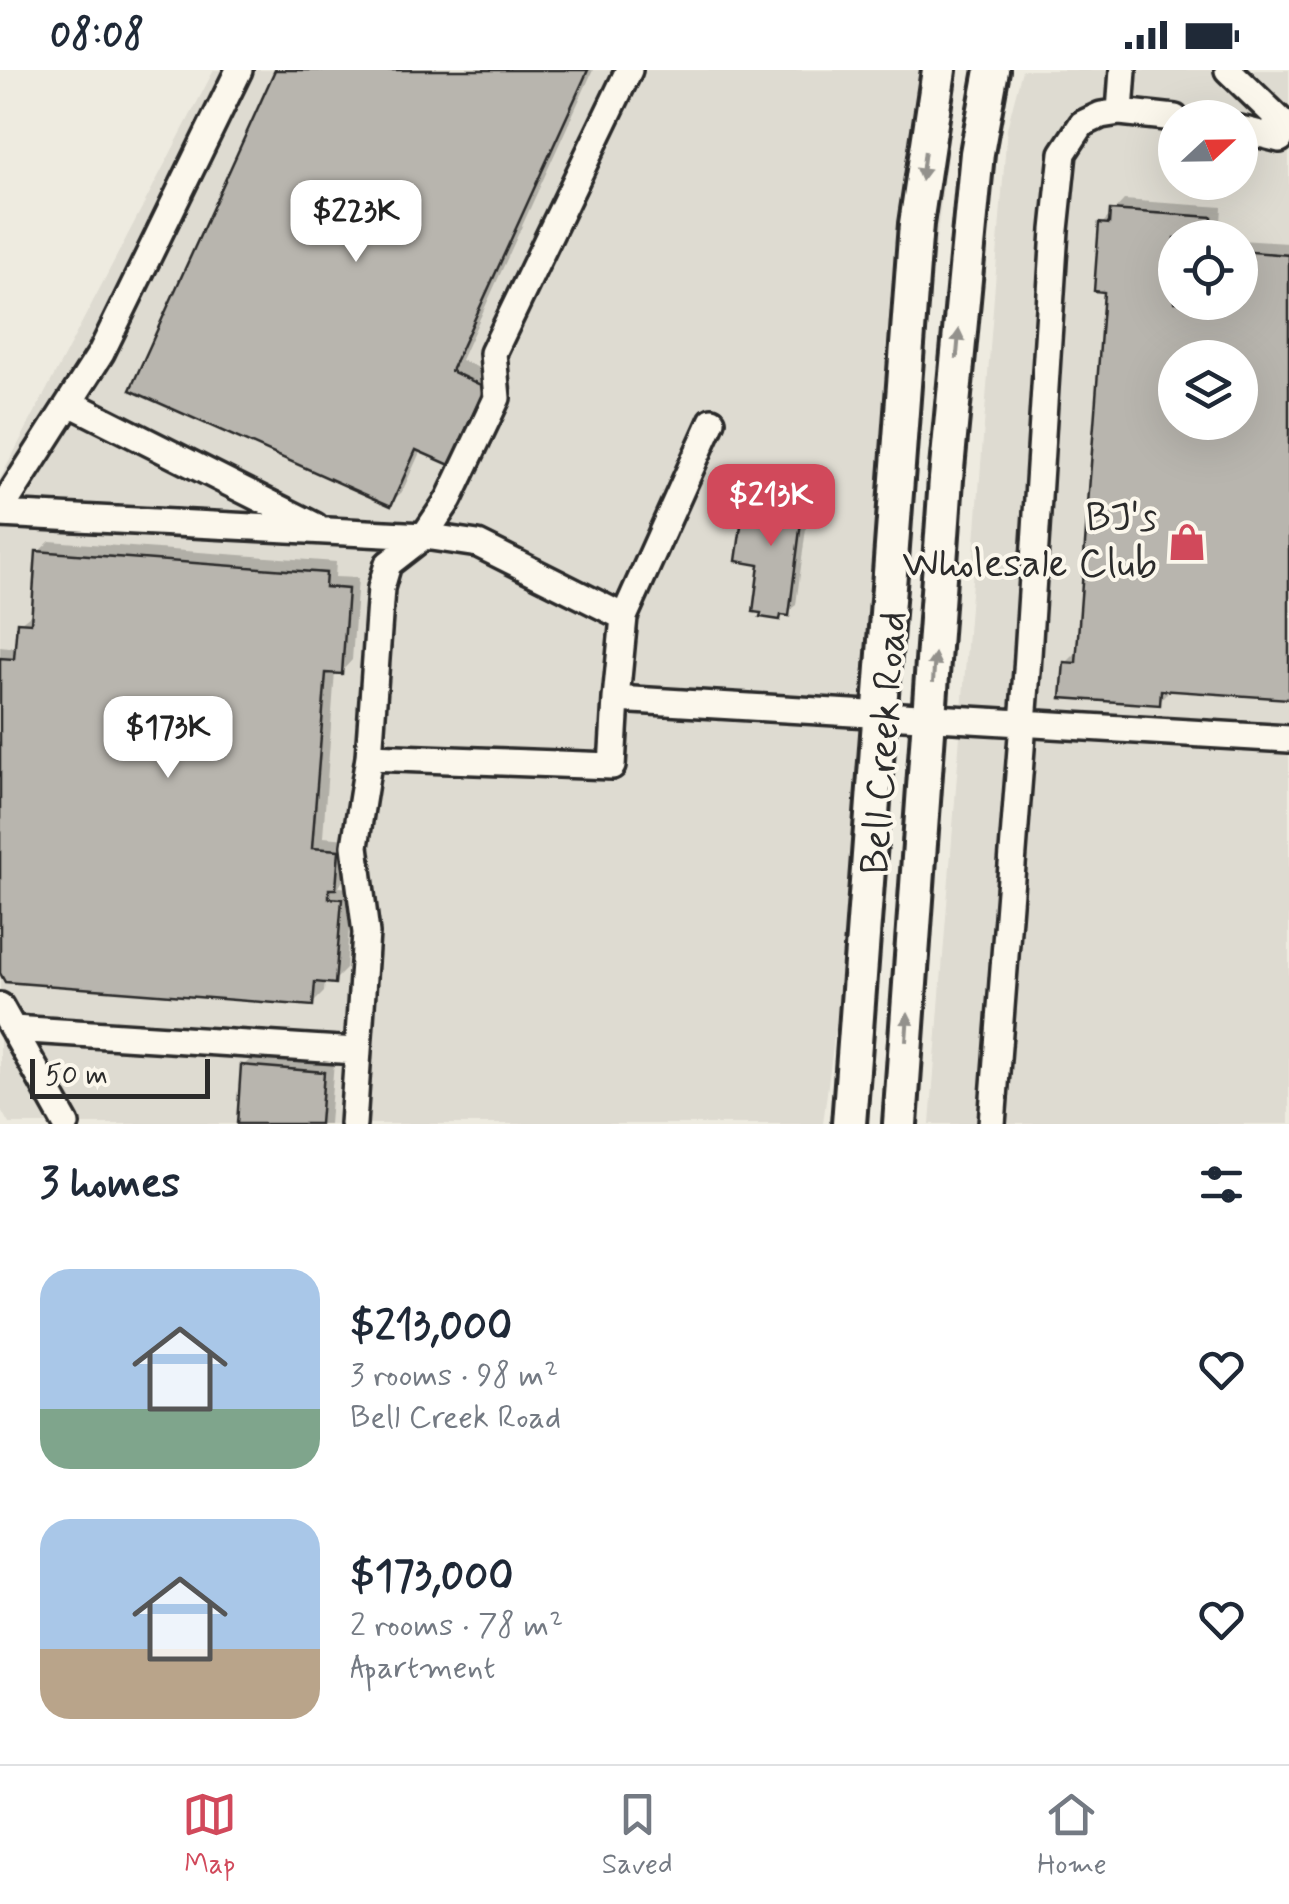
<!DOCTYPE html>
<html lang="en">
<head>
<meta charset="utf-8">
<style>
	:root { --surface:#fff; --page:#f2f2f3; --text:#1f2937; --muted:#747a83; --line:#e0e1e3; --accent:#d1495b }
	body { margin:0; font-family:Mynerve,sans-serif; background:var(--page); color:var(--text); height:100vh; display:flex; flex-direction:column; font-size:38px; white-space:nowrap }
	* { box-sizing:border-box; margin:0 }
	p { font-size:32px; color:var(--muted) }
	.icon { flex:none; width:55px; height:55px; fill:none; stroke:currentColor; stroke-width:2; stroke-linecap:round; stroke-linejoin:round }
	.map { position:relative; height:1054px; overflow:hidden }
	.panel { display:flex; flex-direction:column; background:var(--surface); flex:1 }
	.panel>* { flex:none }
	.needle { width:65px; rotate:68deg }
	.buttons { position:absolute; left:1158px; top:30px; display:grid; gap:20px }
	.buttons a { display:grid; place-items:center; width:100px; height:100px; border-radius:50%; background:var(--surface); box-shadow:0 10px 40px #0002; font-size:50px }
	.scale { position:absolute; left:30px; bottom:25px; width:180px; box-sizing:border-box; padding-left:10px; border:5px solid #2b2b2b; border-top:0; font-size:28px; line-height:35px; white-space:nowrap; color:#2b2b2b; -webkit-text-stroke:8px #fbf7ec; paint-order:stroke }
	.price { position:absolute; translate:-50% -85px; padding:0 22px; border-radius:20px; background:#fff; color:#222; font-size:32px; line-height:65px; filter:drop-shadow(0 2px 5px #0008) }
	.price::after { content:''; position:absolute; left:50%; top:60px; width:30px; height:22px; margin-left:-15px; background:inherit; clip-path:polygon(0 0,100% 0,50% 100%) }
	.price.selected { background:var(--accent); color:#fff }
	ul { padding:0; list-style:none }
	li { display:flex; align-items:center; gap:30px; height:250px; padding:0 40px }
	li span { display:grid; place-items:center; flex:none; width:280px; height:200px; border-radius:30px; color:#555 }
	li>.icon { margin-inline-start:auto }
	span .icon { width:120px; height:120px; fill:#fffc; stroke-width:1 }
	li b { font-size:42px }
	h2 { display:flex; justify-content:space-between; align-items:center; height:120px; padding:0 40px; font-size:42px }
	.status { display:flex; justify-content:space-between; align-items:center; height:70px; padding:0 50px; background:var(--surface); direction:ltr }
	.status svg { height:28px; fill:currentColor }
	.dock { display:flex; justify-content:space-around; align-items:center; height:140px; border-top:2px solid var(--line); background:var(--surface); font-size:28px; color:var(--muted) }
	.dock a { display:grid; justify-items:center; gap:5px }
	.dock .selected { color:var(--accent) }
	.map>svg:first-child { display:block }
	.built { fill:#dedbd1; fill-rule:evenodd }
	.shadow { fill:#0003; fill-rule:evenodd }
	.building { fill:#b8b5ae; stroke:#2b2b2b; stroke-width:2.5; fill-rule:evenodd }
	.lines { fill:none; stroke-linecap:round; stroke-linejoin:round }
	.minor-casing { stroke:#2b2b2b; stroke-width:32 }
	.major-casing { stroke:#2b2b2b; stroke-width:40 }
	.minor { stroke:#fbf7ec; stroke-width:25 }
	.major { stroke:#fbf7ec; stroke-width:32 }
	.oneway { fill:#93918c }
	.labels { text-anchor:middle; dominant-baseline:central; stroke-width:8; stroke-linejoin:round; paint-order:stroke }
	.poi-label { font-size:40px; fill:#2b2b2b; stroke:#fbf7ec; text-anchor:end }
	.street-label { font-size:40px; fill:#2b2b2b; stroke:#fbf7ec }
</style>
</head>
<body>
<div class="status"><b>08:08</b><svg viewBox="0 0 49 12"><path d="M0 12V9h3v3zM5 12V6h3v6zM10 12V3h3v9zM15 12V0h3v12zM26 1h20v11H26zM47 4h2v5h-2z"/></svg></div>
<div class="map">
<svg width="1289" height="1054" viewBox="0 0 1289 1054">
	<rect width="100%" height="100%" fill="#eeebe0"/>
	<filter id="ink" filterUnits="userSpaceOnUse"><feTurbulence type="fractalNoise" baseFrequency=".01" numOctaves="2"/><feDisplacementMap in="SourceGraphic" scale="20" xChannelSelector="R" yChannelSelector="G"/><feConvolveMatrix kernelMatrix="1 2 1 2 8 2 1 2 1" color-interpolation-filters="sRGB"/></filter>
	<g filter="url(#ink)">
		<path class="built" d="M214,0h744l-135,1054h-814l-9,-16v-629z
			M1022,0h267v1054h-359l77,-996zM1175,48h65v64h-65zM1175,168h65v64h-65zM1175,288h65v64h-65z"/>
		<path class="shadow" d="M278,0h315l-132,290 34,15 -34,76 -12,11 -28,-12 -19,42 -12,11z
			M1124,130l98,7 -2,31h-45v64h65v-62l49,3v453l-118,-8 -12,15 -93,-40 12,-12 28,-361 -4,-66zM1175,288h65v64h-65z
			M757,413l54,7 -15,115 -17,13 -17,-56 -14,-70z
			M50,471l286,21 -1,15 23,1 -6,82 -11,12 -6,-1 -12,166 26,2 -3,36 -7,12 13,1 -6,81 -12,12 -9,-1 -1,12 -12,12 -312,-36v-322l18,2 2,-25 14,-11 4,-60z
			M255,985l79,6 -5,63h-90l4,-58z"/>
		<path class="building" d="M275,0h313l-137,301 34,16 -35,78 -34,-15 -25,56 -261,-116z
			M1110,140l102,7 -1,21h-36v64h65v-51l49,4v444l-128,-9 -1,15 -99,-7 3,-36 12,1 28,-371 -10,-1 5,-68 10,1zM1175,288h65v64h-65z
			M746,421l58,7 -15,118 -8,-1 -1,5 -20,-3 1,-4 -8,-1 6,-47 -23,-4z
			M36,481l290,22 -1,14 23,2 -6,85 -16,-1 -14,175 27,2 -3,39h-7v9l13,1 -7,85 -20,-2 -2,24 -308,-24 -5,-9v-315l14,1 3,-37 14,1z
			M241,995l83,7 -4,52h-83z"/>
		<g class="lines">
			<g class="minor-casing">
				<path id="minor" d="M1228,0l54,52 -2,17 -40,-10
					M1120,42l55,6
					M70,333l245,123
					M0,441l101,-158 138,-283
					M0,444l424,22 54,8 146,73 -8,82
					M624,547l88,-196
					M369,687l243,9 4,-67 673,40
					M0,936l66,118
					M13,959l343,22
					M353,1054l13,-191 -11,-87 14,-89 12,-169 7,-24 36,-28 25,-37 48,-101 -4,-45 136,-283
					M992,1054l35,-453 28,-441 8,-77 19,-29 19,-9 19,-3 3,-42"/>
			</g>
			<g class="major-casing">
				<path id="major" d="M849,1054l67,-900 23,-154
					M900,1054l46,-645 31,-326 15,-83"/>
			</g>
			<use href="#minor" class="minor"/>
			<use href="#major" class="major"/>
		</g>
		<defs><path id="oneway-solid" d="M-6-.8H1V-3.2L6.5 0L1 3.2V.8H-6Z" transform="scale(2.5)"/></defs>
		<g class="oneway">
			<use href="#oneway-solid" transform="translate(923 96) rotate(97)"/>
			<use href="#oneway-solid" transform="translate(958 274) rotate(-85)"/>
			<use href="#oneway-solid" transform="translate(934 598) rotate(-86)"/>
			<use href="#oneway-solid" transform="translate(907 957) rotate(-86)"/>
		</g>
	</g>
	<defs>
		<g id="shop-bare" transform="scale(3)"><path d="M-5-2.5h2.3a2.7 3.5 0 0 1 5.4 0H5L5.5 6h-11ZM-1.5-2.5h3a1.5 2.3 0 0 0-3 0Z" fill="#d1495b" stroke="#fbf7ec" stroke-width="2.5" paint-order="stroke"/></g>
	</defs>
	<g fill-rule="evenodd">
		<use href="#shop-bare" x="1187" y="472"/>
	</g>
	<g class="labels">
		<g class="poi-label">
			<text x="1157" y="449">BJ's<tspan x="1157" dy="46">Wholesale Club</tspan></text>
		</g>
		<g class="street-label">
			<text transform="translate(885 673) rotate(-86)">Bell Creek Road</text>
		</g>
	</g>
</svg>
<div class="buttons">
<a><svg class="needle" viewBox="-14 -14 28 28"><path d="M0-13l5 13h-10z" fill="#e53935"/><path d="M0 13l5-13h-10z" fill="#747a83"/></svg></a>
<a><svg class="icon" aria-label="locate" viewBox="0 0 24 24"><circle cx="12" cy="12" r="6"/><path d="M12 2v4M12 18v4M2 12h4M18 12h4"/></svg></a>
<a><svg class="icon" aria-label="layers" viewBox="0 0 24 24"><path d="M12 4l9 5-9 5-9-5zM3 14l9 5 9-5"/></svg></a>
</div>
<div class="scale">50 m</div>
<b class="price" style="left:356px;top:195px">$223K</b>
<b class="price selected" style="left:771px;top:479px">$213K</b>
<b class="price" style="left:168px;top:711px">$173K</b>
</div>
<section class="panel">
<h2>3 homes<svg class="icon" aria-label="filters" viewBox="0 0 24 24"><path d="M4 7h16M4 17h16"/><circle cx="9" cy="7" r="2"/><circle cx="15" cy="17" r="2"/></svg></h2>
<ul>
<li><span style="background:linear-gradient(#a9c7e8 70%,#7fa58c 0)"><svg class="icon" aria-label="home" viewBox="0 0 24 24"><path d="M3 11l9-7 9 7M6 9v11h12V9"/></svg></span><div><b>$213,000</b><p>3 rooms · 98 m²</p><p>Bell Creek Road</p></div><svg class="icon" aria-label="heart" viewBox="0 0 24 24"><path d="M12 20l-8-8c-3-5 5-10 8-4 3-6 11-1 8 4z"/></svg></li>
<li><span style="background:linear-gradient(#a9c7e8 65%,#b9a48a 0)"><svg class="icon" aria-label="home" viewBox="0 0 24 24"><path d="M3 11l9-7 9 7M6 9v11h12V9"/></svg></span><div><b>$173,000</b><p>2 rooms · 78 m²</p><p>Apartment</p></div><svg class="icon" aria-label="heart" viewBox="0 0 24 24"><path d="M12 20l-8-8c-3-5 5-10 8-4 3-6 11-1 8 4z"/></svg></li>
</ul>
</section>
<nav class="dock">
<a class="selected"><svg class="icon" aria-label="map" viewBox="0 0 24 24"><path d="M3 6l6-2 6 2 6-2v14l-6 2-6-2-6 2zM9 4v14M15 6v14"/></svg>Map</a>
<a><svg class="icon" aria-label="saved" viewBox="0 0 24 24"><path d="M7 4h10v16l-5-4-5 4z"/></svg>Saved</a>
<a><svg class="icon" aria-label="home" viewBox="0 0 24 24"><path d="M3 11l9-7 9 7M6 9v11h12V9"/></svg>Home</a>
</nav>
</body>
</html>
